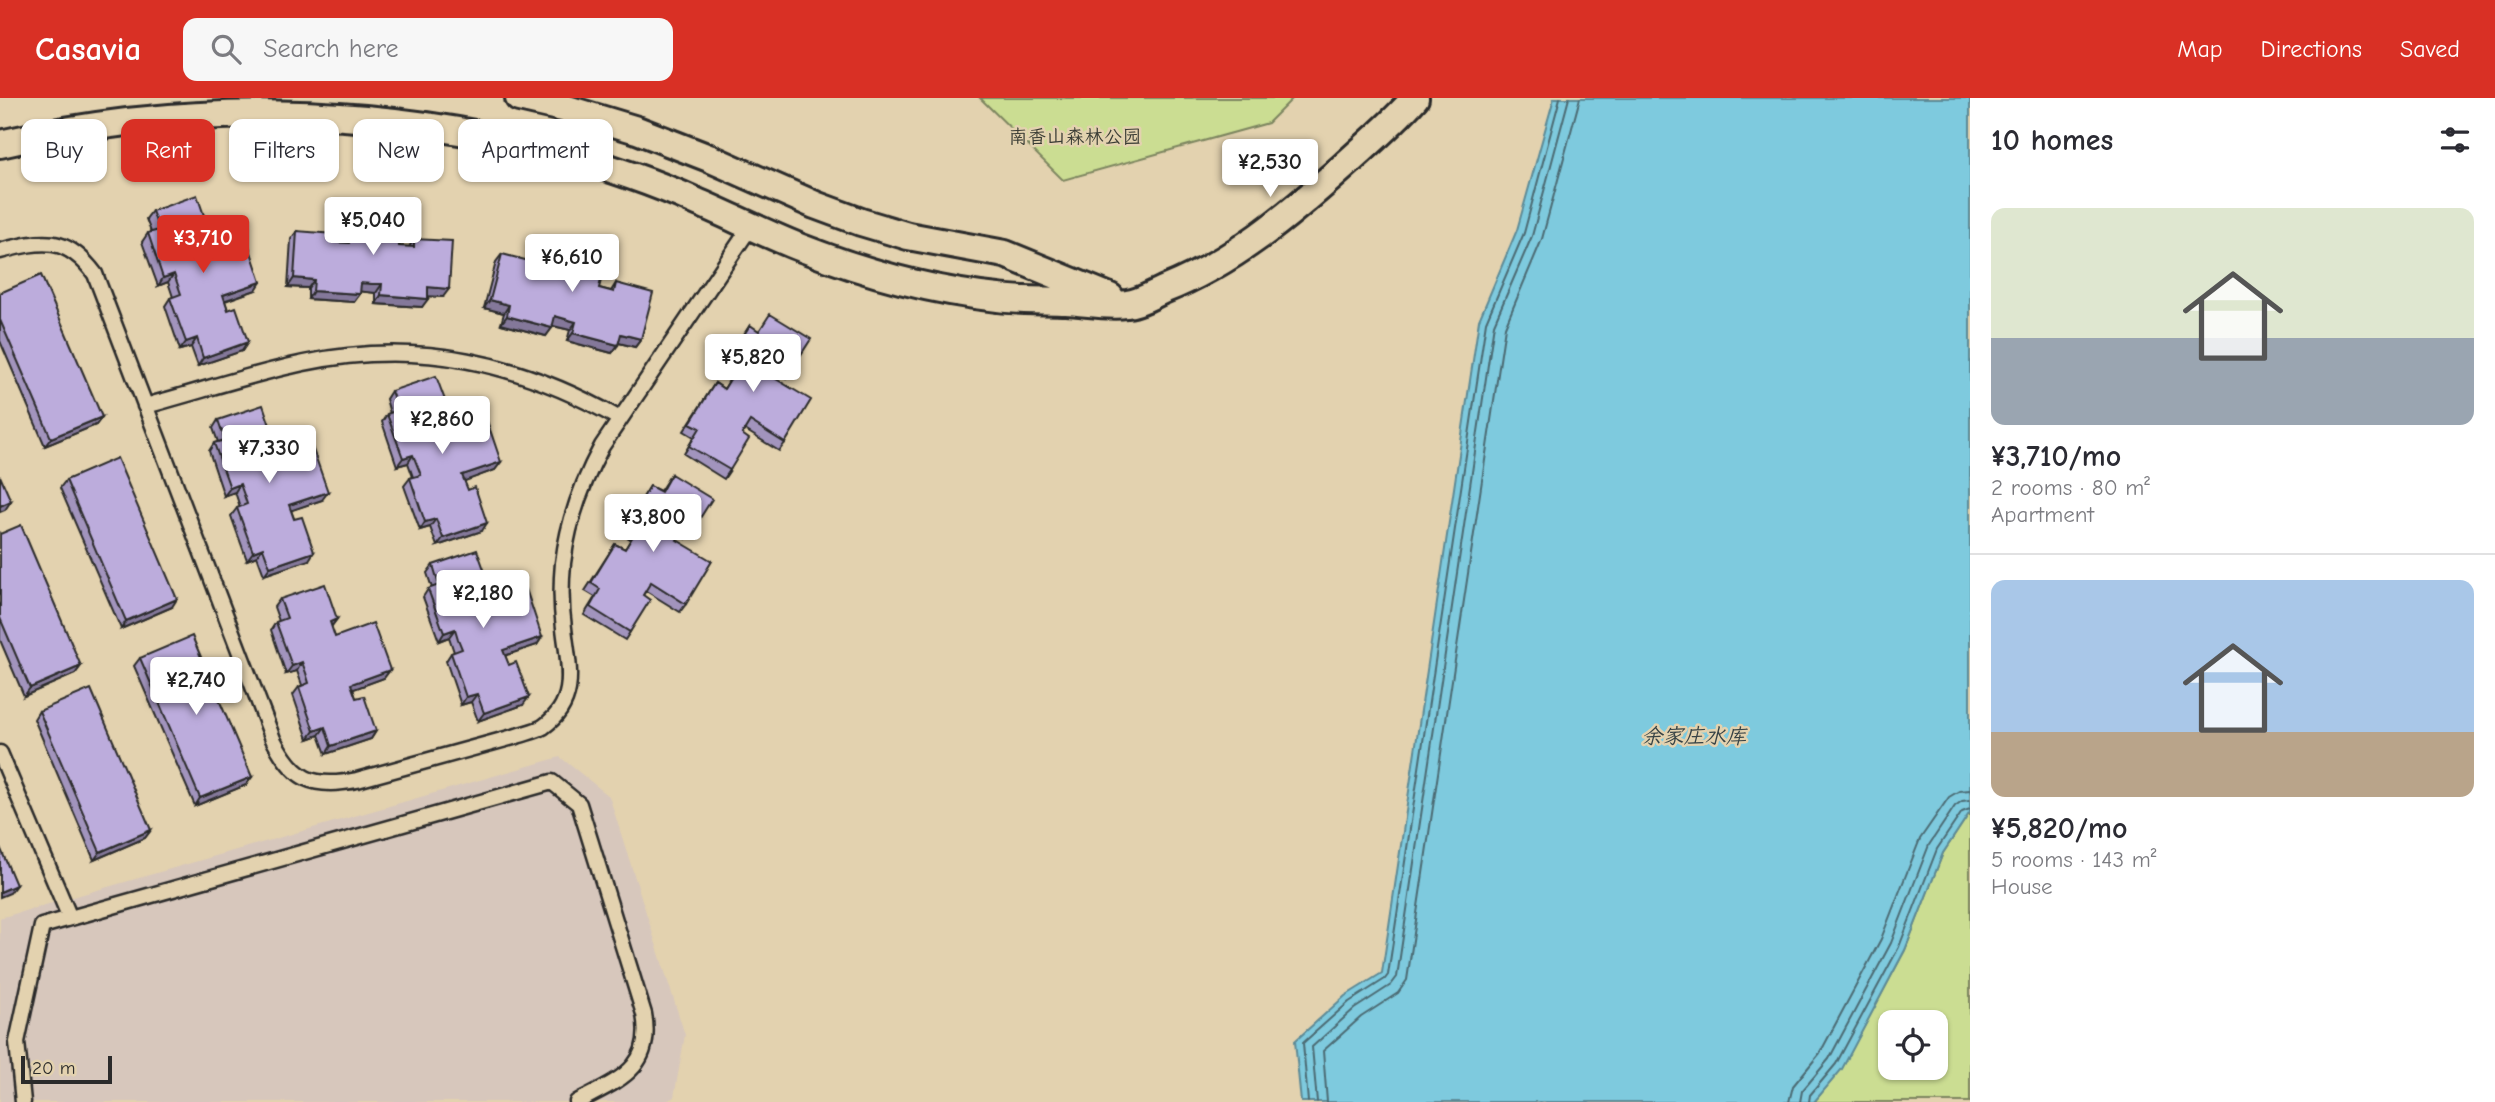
<!DOCTYPE html>
<html lang="en">
<head>
<meta charset="utf-8">
<style>
	:root { --surface:#fff; --page:#f7f7f7; --text:#2b2b33; --muted:#7c7c81; --line:#e1e1e2; --accent:#d93025 }
	body { margin:0; font-family:"Comic Neue","LXGW WenKai TC",sans-serif; background:var(--page); color:var(--text); height:100vh; display:flex; flex-direction:column; font-size:26px; white-space:nowrap }
	* { box-sizing:border-box; margin:0 }
	p { font-size:23px; color:var(--muted) }
	.icon { flex:none; width:38px; height:38px; fill:none; stroke:currentColor; stroke-width:2; stroke-linecap:round; stroke-linejoin:round }
	.map { position:relative; flex:1; overflow:hidden }
	.drawer { display:flex; flex-direction:column; background:var(--surface); width:525px }
	.drawer>* { flex:none }
	.hud { position:absolute; left:21px; top:21px; width:665px; height:63px; display:flex; gap:14px }
	.buttons { position:absolute; left:1878px; top:912px; display:grid; gap:14px }
	.buttons a { display:grid; place-items:center; width:70px; height:70px; border-radius:14px; background:var(--surface); box-shadow:0 2px 5px #0004; font-size:35px }
	.scale { position:absolute; left:21px; bottom:18px; width:91px; box-sizing:border-box; padding-left:7px; border:4px solid #2b2b2b; border-top:0; font-size:19px; line-height:24px; white-space:nowrap; color:#2b2b2b; -webkit-text-stroke:5px #e3d2af; paint-order:stroke }
	.price { position:absolute; translate:-50% -60px; padding:0 16px; border-radius:7px; background:#fff; color:#222; font-size:23px; line-height:46px; filter:drop-shadow(0 2px 4px #0008) }
	.price::after { content:''; position:absolute; left:50%; top:42px; width:21px; height:16px; margin-left:-10px; background:inherit; clip-path:polygon(0 0,100% 0,50% 100%) }
	.price.selected { background:var(--accent); color:#fff }
	ul { padding:0; list-style:none }
	li { display:grid; align-content:center; gap:14px; height:371px; padding:0 21px }
	li+li { border-top:2px solid var(--line) }
	li span { display:grid; place-items:center; height:217px; border-radius:14px; color:#555 }
	li>.icon { margin-inline-start:auto }
	span .icon { width:126px; height:126px; fill:#fffc; stroke-width:1 }
	li b { font-size:30px }
	h2 { display:flex; justify-content:space-between; align-items:center; height:84px; padding:0 21px; font-size:30px }
	.tag { padding:0 24px; border-radius:14px; background:var(--surface); box-shadow:0 2px 5px #0004; font-size:24px; line-height:63px }
	.tag.selected { background:var(--accent); color:#fff }
	header { display:flex; align-items:center; gap:42px; box-sizing:border-box; height:98px; padding:0 35px; background:var(--accent); color:#fff }
	header strong { font-size:33px }
	nav { display:flex; gap:38px; margin-inline-start:auto; font-size:24px }
	.search { width:490px; height:63px; background:var(--page); display:flex; align-items:center; gap:18px; box-sizing:border-box; padding:0 24px; border-radius:14px; color:var(--muted); font-size:26px }
	main { display:flex; flex:1; min-height:0 }
	.map>svg:first-child { display:block }
	.built { fill:#d7c7bc }
	.green { fill:#cbdd92; stroke:#7b845e; stroke-width:2; fill-rule:evenodd }
	.water { fill:#7ecade; stroke:#5d8a96; stroke-width:2 }
	.lines { fill:none; stroke-linecap:round; stroke-linejoin:round }
	.shore { stroke:#4c6b73; stroke-width:2 }
	.service-casing { stroke:#2b2b2b; stroke-width:19 }
	.minor-casing { stroke:#2b2b2b; stroke-width:32 }
	.service { stroke:#e3d2af; stroke-width:14 }
	.minor { stroke:#e3d2af; stroke-width:26 }
	.wall { fill:#a294bd; stroke:#2b2b2b; stroke-width:2 }
	.shaded-wall { fill:#84789a; stroke:#2b2b2b; stroke-width:2 }
	.building { fill:#bcacdc; stroke:#2b2b2b; stroke-width:2 }
	.labels { text-anchor:middle; dominant-baseline:central; stroke-width:5; stroke-linejoin:round; paint-order:stroke }
	.park-label { font-size:19px; fill:#3b3d35; stroke:#e3d2af }
	.water-label { font-size:21px; font-style:italic; fill:#374346; stroke:#e3d2af }
</style>
</head>
<body>
<header>
<strong>Casavia</strong>
<div class="search"><svg class="icon" aria-label="search" viewBox="0 0 24 24"><circle cx="10" cy="10" r="6"/><path d="M15 15l6 6"/></svg>Search here</div>
<nav><a>Map</a><a>Directions</a><a>Saved</a></nav>
</header>
<main>
<div class="map">
<svg width="1970" height="1004" viewBox="0 0 1970 1004">
	<rect width="100%" height="100%" fill="#e3d2af"/>
	<filter id="ink" filterUnits="userSpaceOnUse"><feTurbulence type="fractalNoise" baseFrequency=".0143" numOctaves="2"/><feDisplacementMap in="SourceGraphic" scale="14" xChannelSelector="R" yChannelSelector="G"/><feConvolveMatrix kernelMatrix="1 2 1 2 8 2 1 2 1" color-interpolation-filters="sRGB"/></filter>
	<g filter="url(#ink)">
		<path class="built" d="M560,659l49,39 76,239 -11,62 -9,5h-665v-184z"/>
		<path class="green" d="M980,0h313l-25,25 -205,57z
			M1970,714v290h-156l28,-34 63,-118 38,-97zM1890,924h46v46h-46z"/>
		<path class="water" d="M1554,0h416v714l-27,41 -38,97 -63,119 -28,33h-513l-6,-61 50,-45 37,-23 97,-653 38,-90z"/>
		<g class="lines">
			<path class="shore" d="M1308,1004l-5,-59 46,-41 36,-23 3,-4 98,-653 38,-89 36,-135
				M1317,1004l-5,-55 42,-38 37,-24 6,-8 97,-653 38,-88 37,-138
				M1327,1004l-4,-51 38,-34 37,-24 9,-13 98,-653 37,-88 38,-141
				M1789,1004l4,-16 27,-33 61,-114 39,-100 29,-42 10,-6 11,-1
				M1800,1004l2,-11 27,-32 62,-116 38,-98 26,-39 7,-5 8,-1
				M1809,1004l1,-7 26,-31 63,-117 38,-98 25,-37 8,-3"/>
			<g class="service-casing">
				<path id="service" d="M0,153c43,-11 66,-16 95,23l178,465c21,41 39,50 84,41l160,-44c8,-3 19,-5 26,-9 37,-26 25,-62 21,-99 -3,-21 -3,-44 -1,-65 5,-42 19,-80 39,-117l149,-220
					M145,308c53,-14 106,-32 159,-43 114,-24 216,-1 316,56
					M0,655l70,165
					M23,1004l-6,-60 25,-116 510,-144 27,22 65,210c10,55 -26,66 -67,88"/>
			</g>
			<g class="minor-casing">
				<path id="minor" d="M519,0l48,11 70,21 72,28 106,47 46,17 47,14 97,18 105,43
					M0,46c182,-42 377,-40 558,9 47,13 93,28 137,48 35,15 69,32 104,46 64,25 131,44 199,51 23,3 46,2 68,3 20,1 42,6 61,3 12,-1 25,-9 36,-14 69,-27 125,-74 181,-124 24,-22 49,-43 71,-68"/>
			</g>
			<use href="#service" class="service"/>
			<use href="#minor" class="minor"/>
		</g>
		<path class="wall" d="M351,104l48,44 10,1 5,-8 29,58 -15,-1 -6,11 -46,-3v-11l-16,-2v3l-6,8 -46,-3v-11l-20,-1 3,-48 6,-8 36,11h11l1,-32z
			M152,113l51,28 3,9 50,42 -31,11 3,9 20,32 -6,9 -44,15 -7,-19 -11,3 -15,-44 5,-8 3,-1 -5,-15 -10,4 -16,-44 6,-9 3,-1 -5,-13z
			M561,138l38,52 12,3 5,-8 25,56 -6,8 -16,-4 -7,10 -45,-12 3,-11 -17,-4 -7,10 -45,-12 3,-11 -20,-5 12,-46 6,-8 34,17 11,3 8,-30z
			M0,195l102,124 -6,8 -51,21 -45,-105z
			M750,227l41,45 -5,8 -7,-4 -3,5 9,64 -6,8 -34,-21 -3,4 -12,36 -6,9 -40,-25 10,-17 -10,-6 31,-48 9,6 6,-10 -10,-7z
			M391,293l52,28 3,9 55,34 -6,8 -31,11 18,50 -45,15 -7,-19 -10,3 -16,-44 6,-8 3,-1 -5,-14 -11,3 -15,-44 5,-8 3,-1 -4,-14z
			M218,322l57,20 -5,8 3,10 49,42 -31,10 18,50 -45,15 -7,-19 -10,4 -16,-44 6,-8 3,-1 -5,-15 -11,4 -15,-45 5,-8 4,-1 -5,-14z
			M671,376l21,57 -6,8 -6,-4 -3,5 9,64 -6,8 -34,-21 -3,4 -13,37 -5,8 -41,-25 11,-18 -10,-6 30,-47 10,5 6,-10 -10,-5 29,-48 10,5z
			M66,382l106,127 -51,22 -61,-141z
			M0,436l81,132 -6,8 -51,22 -24,-56z
			M433,467l57,21 -6,8 3,9 55,34 -5,8 -32,10 18,50 -45,16 -7,-19 -10,3 -15,-44 5,-8 3,-1 -5,-15 -10,4 -16,-44 5,-8 4,-1 -5,-15z
			M280,501l57,20 -6,8 4,10 55,33 -6,8 -31,11 3,9 20,33 -5,8 -45,15 -7,-19 -11,4 -15,-44 6,-8 3,-2 -5,-14 -11,3 -15,-44 5,-8 3,-1 -5,-14z
			M140,560l112,119 -6,8 -51,21 -61,-140z
			M39,613l112,119 -6,8 -51,22 -60,-141z"/>
		<path class="shaded-wall" d="M209,132l-6,8 -2,-5z
			M174,176l-6,8 -10,4 5,-8z
			M294,180l20,2 -6,8 -20,-1z
			M261,184l-5,8 -39,13 6,-8z
			M361,185l21,1 -6,9 -21,-2z
			M428,189l21,2 -6,8 -20,-1z
			M313,193l47,3 -6,8 -46,-3z
			M381,197l47,4 -6,8 -46,-3z
			M490,202l19,5 -5,8 -20,-5z
			M507,218l45,12 -6,8 -45,-12z
			M555,218l21,6 -6,8 -21,-5z
			M573,235l45,12 -6,8 -45,-12z
			M621,236l20,5 -6,8 -20,-5z
			M197,240l-6,9 -11,3 6,-8z
			M248,244l-6,9 -44,15 5,-8z
			M449,313l-6,8 -3,-6z
			M102,319l-6,8 -51,21 6,-8z
			M275,342l-6,8 -1,-5z
			M413,357l-5,8 -11,3 6,-8z
			M501,364l-6,8 -38,14 5,-9z
			M240,386l-5,8 -11,4 6,-8z
			M328,394l-6,8 -38,13 5,-8z
			M11,403l-6,9 -5,2v-6z
			M436,421l-6,8 -10,3 5,-8z
			M487,425l-5,8 -45,15 6,-8z
			M263,450l-6,8 -10,4 6,-8z
			M314,454l-5,8 -45,15 6,-8z
			M490,488l-6,8 -2,-6z
			M177,501l-5,8 -51,22 5,-8z
			M337,521l-6,8 -1,-5z
			M455,531l-6,8 -10,4 5,-8z
			M542,539l-5,8 -39,13 5,-8z
			M302,564l-5,9 -11,3 6,-8z
			M81,568l-6,8 -51,22 6,-8z
			M390,572l-6,8 -38,14 5,-8z
			M477,596l-6,8 -10,3 5,-8z
			M529,599l-6,8 -45,16 6,-8z
			M325,629l-6,8 -11,4 6,-8z
			M376,633l-5,8 -45,15 5,-8z
			M252,679l-6,8 -51,21 5,-8z
			M151,732l-6,8 -51,22 6,-8z
			M16,787l-6,8 -10,4v-5z"/>
		<path class="building" d="M197,97l12,35 -8,3 5,15 39,-14 16,48 -38,13 5,15 8,-3 12,35 -45,16 -6,-20 -11,4 -16,-44 11,-4 -7,-20 -11,4 -15,-45 11,-3 -7,-19z
			M351,104l50,3 -2,41 15,1v-8l38,2 -3,48 -21,-2v12l-47,-4 1,-11h-10l-11,-1 -1,11 -47,-3 1,-11 -20,-2 3,-47 37,3 -1,8 16,1z
			M561,138l48,12 -10,40 15,4 2,-9 37,10 -12,46 -20,-5 -3,11 -45,-12 3,-11 -21,-6 -3,12 -45,-12 2,-11 -19,-5 12,-46 35,9 -1,8 15,4z
			M41,177l61,142 -51,21 -51,-118v-27z
			M770,216l41,25 -20,31 -7,-4 -8,13 35,21 -26,43 -35,-22 -8,13 7,5 -19,31 -41,-24 11,-18 -10,-5 25,-40 9,6 11,-18 -9,-7 24,-39 9,6z
			M436,278l13,35 -9,2 6,15 39,-13 16,47 -39,13 6,15 7,-3 12,36 -44,15 -7,-19 -11,3 -15,-44 11,-3 -8,-20 -10,3 -16,-44 11,-4 -7,-19z
			M263,307l12,35 -7,3 5,15 38,-14 17,48 -39,13 5,14 8,-2 12,35 -44,15 -7,-19 -10,4 -16,-44 10,-4 -3,-9 -4,-11 -10,4 -16,-45 11,-3 -7,-20z
			M117,360l60,141 -51,22 -60,-141z
			M671,376l41,25 -20,32 -7,-4 -8,13 35,21 -26,43 -35,-22 -8,13 7,5 -20,32 -40,-25 10,-18 -9,-6 24,-39 10,5 11,-18 -10,-6 24,-39 11,6z
			M0,378l11,25 -11,5z
			M21,427l60,141 -51,22 -30,-70v-84z
			M477,452l13,36 -8,2 5,15 39,-14 16,48 -39,13 6,15 7,-3 13,35 -45,16 -7,-19 -11,3 -15,-44 11,-4 -4,-10 -3,-10 -11,4 -16,-44 11,-4 -6,-20z
			M325,486l12,35 -7,3 5,15 38,-14 17,47 -39,14 5,14 8,-2 12,35 -45,15 -6,-19 -11,4 -15,-44 10,-4 -3,-10 -4,-11 -10,4 -16,-44 11,-4 -7,-19z
			M192,538l60,141 -52,21 -60,-140z
			M91,591l60,141 -51,22 -61,-141z
			M0,749l16,38 -16,7z"/>
	</g>
	<g class="labels">
		<g class="park-label">
			<text x="1075" y="39">南香山森林公园</text>
		</g>
		<g class="water-label">
			<text x="1694" y="638">余家庄水库</text>
		</g>
	</g>
</svg>
<div class="buttons">
<a><svg class="icon" aria-label="locate" viewBox="0 0 24 24"><circle cx="12" cy="12" r="6"/><path d="M12 2v4M12 18v4M2 12h4M18 12h4"/></svg></a>
</div>
<div class="scale">20 m</div>
<b class="price" style="left:1270px;top:101px">¥2,530</b>
<b class="price" style="left:373px;top:159px">¥5,040</b>
<b class="price selected" style="left:203px;top:177px">¥3,710</b>
<b class="price" style="left:572px;top:196px">¥6,610</b>
<b class="price" style="left:753px;top:296px">¥5,820</b>
<b class="price" style="left:442px;top:358px">¥2,860</b>
<b class="price" style="left:269px;top:387px">¥7,330</b>
<b class="price" style="left:653px;top:456px">¥3,800</b>
<b class="price" style="left:483px;top:532px">¥2,180</b>
<b class="price" style="left:196px;top:619px">¥2,740</b>
<div class="hud">
<a class="tag">Buy</a>
<a class="tag selected">Rent</a>
<a class="tag">Filters</a>
<a class="tag">New</a>
<a class="tag">Apartment</a>
</div>
</div>
<section class="drawer">
<h2>10 homes<svg class="icon" aria-label="filters" viewBox="0 0 24 24"><path d="M4 7h16M4 17h16"/><circle cx="9" cy="7" r="2"/><circle cx="15" cy="17" r="2"/></svg></h2>
<ul>
<li><span style="background:linear-gradient(#dfe7d0 60%,#9aa5b1 0)"><svg class="icon" aria-label="home" viewBox="0 0 24 24"><path d="M3 11l9-7 9 7M6 9v11h12V9"/></svg></span><div><b>¥3,710/mo</b><p>2 rooms · 80 m²</p><p>Apartment</p></div></li>
<li><span style="background:linear-gradient(#a9c7e8 70%,#b9a48a 0)"><svg class="icon" aria-label="home" viewBox="0 0 24 24"><path d="M3 11l9-7 9 7M6 9v11h12V9"/></svg></span><div><b>¥5,820/mo</b><p>5 rooms · 143 m²</p><p>House</p></div></li>
</ul>
</section>
</main>
</body>
</html>
